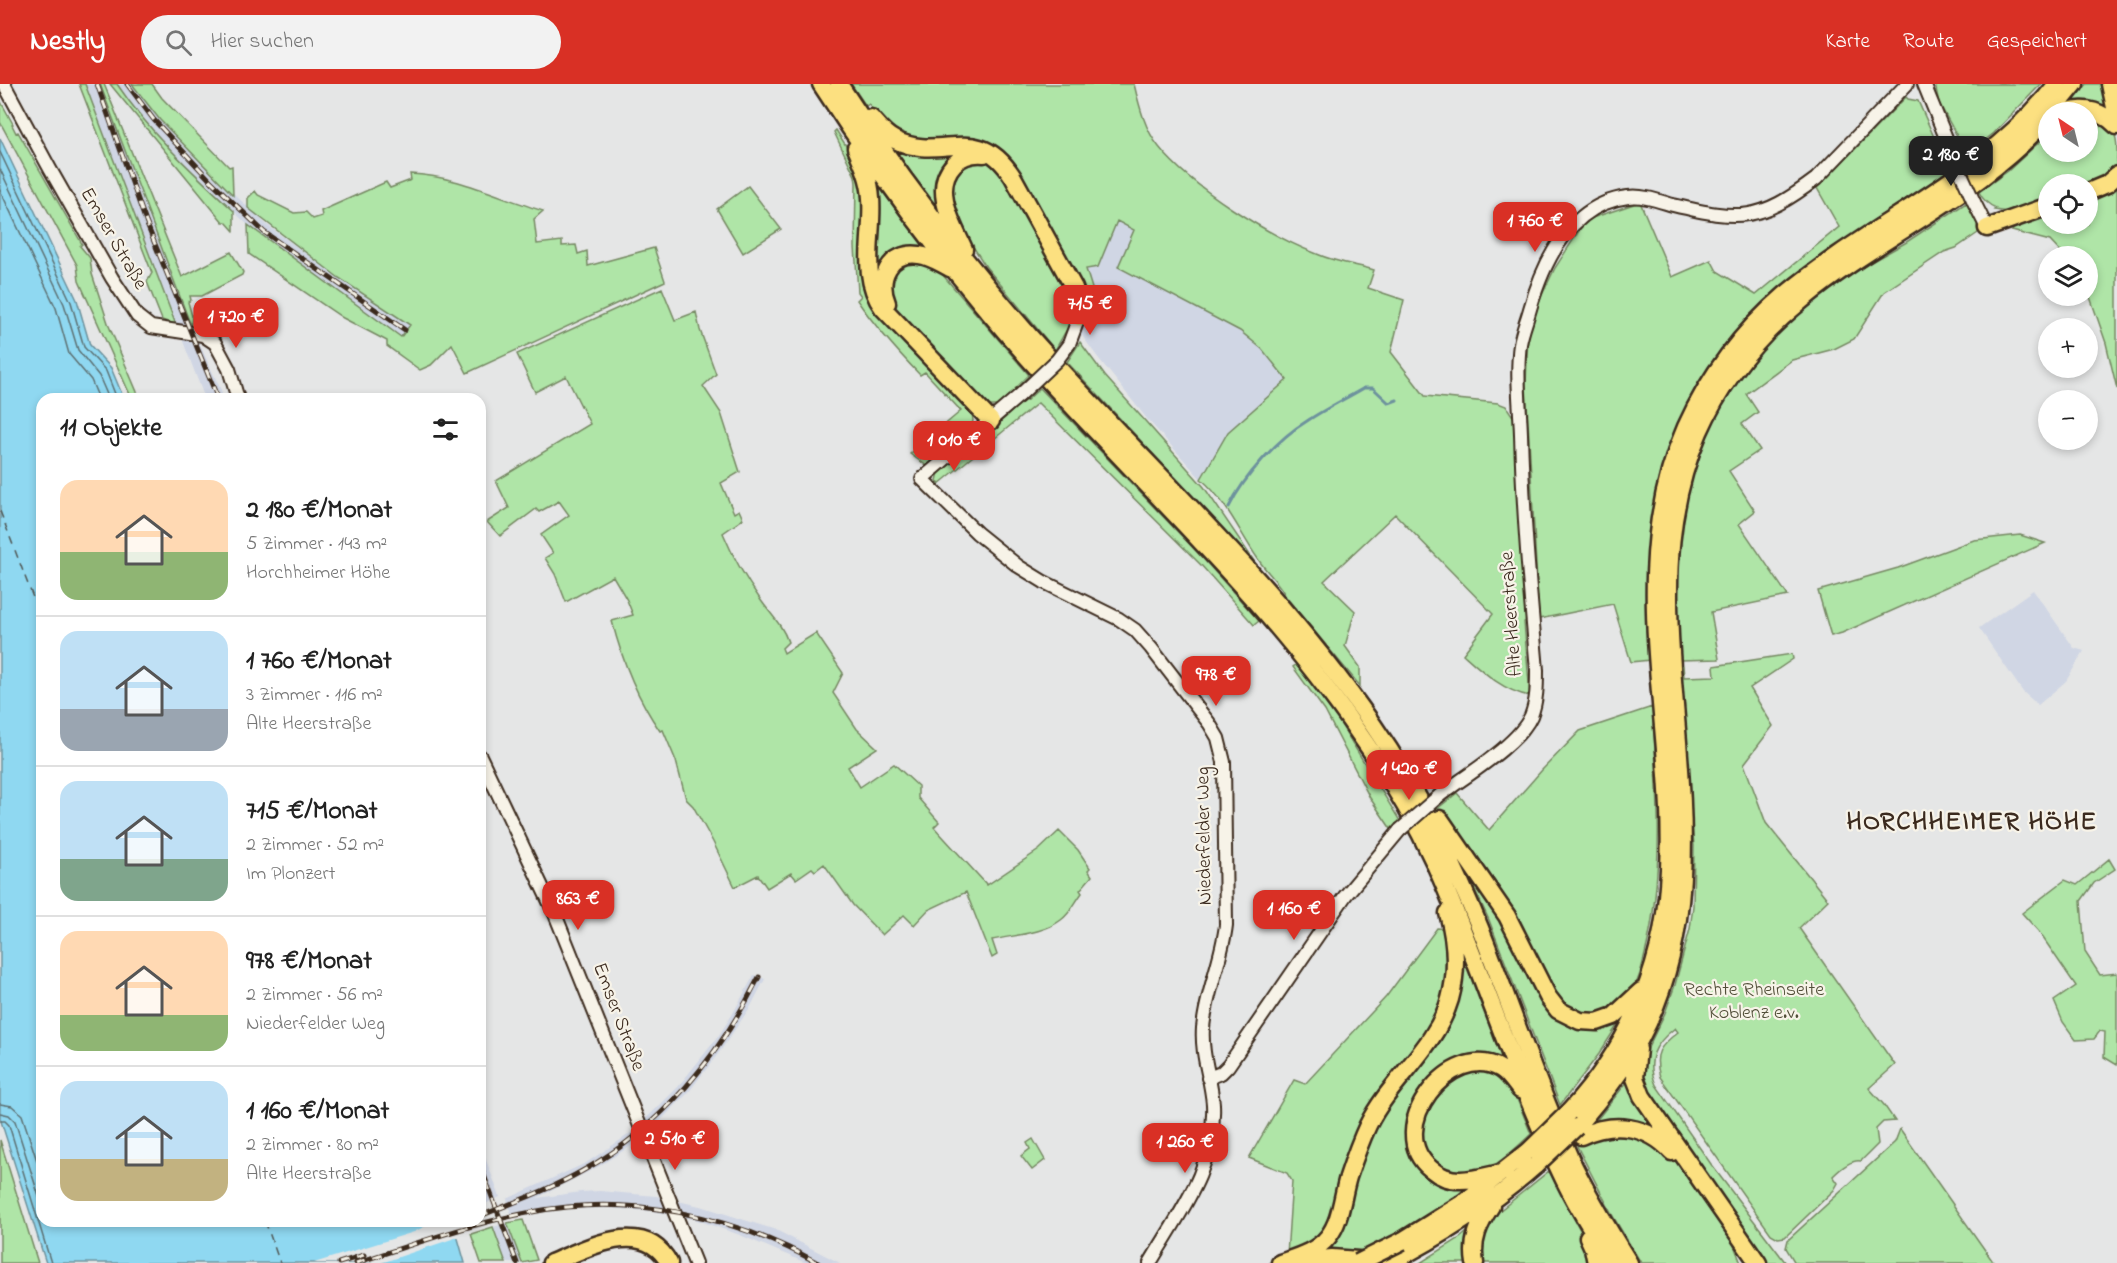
<!DOCTYPE html>
<html lang="de">
<head>
<meta charset="utf-8">
<style>
	:root { --surface:#fff; --page:#f2f2f2; --text:#222; --muted:#767676; --line:#e0e0e0; --accent:#d93025 }
	body { margin:0; font-family:"Indie Flower",sans-serif; background:var(--page); color:var(--text); height:100vh; display:flex; flex-direction:column; font-size:22px; white-space:nowrap }
	* { box-sizing:border-box; margin:0 }
	p { font-size:20px; color:var(--muted) }
	.icon { flex:none; width:33px; height:33px; fill:none; stroke:currentColor; stroke-width:2; stroke-linecap:round; stroke-linejoin:round }
	.map { position:relative; flex:1; overflow:hidden }
	.side { position:absolute; left:36px; top:309px; width:450px; height:834px; display:flex; flex-direction:column; background:var(--surface); border-radius:18px; box-shadow:0 3px 9px #0003 }
	.side>* { flex:none }
	.needle { width:39px; rotate:325deg }
	.fabs { position:absolute; left:2038px; top:18px; display:grid; gap:12px }
	.fabs a { display:grid; place-items:center; width:60px; height:60px; border-radius:50%; background:var(--surface); box-shadow:0 3px 9px #0003; font-size:30px }
	.price { position:absolute; translate:-50% -51px; padding:0 14px; border-radius:12px; background:var(--accent); color:#fff; font-size:20px; line-height:39px; filter:drop-shadow(0 2px 3px #0008) }
	.price::after { content:''; position:absolute; left:50%; top:36px; width:18px; height:14px; margin-left:-9px; background:inherit; clip-path:polygon(0 0,100% 0,50% 100%) }
	.price.on { background:#222; color:#fff }
	ul { padding:0; list-style:none }
	li { display:flex; align-items:center; gap:18px; height:150px; padding:0 24px }
	li+li { border-top:2px solid var(--line) }
	li span { display:grid; place-items:center; flex:none; width:168px; height:120px; border-radius:18px; color:#555 }
	li>.icon { margin-inline-start:auto }
	span .icon { width:72px; height:72px; fill:#fffc; stroke-width:1 }
	li b { font-size:26px }
	h2 { display:flex; justify-content:space-between; align-items:center; height:72px; padding:0 24px; font-size:26px }
	header { display:flex; align-items:center; gap:36px; box-sizing:border-box; height:84px; padding:0 30px; background:var(--accent); color:#fff }
	header strong { font-size:28px }
	nav { display:flex; gap:33px; margin-inline-start:auto; font-size:21px }
	.search { width:420px; height:54px; background:var(--page); display:flex; align-items:center; gap:15px; box-sizing:border-box; padding:0 21px; border-radius:33px; color:var(--muted); font-size:22px }
	.map>svg:first-child { display:block }
	.built { fill:#d0d6e4 }
	.green { fill:#afe5a7; stroke:#758862; stroke-width:1.5 }
	.water { fill:#8fd8f1; stroke:#6d929d; stroke-width:1.5 }
	.pier { fill:#e5e6e6 }
	.lines { fill:none; stroke-linecap:round; stroke-linejoin:round }
	.shore { stroke:#5d7072; stroke-width:1.5 }
	.stream { stroke:#6d929d; stroke-width:3 }
	.ferry { stroke:#505653; stroke-width:1.5; stroke-dasharray:8 6; stroke-linecap:butt }
	.secondary-casing { stroke:#3b2a1e; stroke-width:16 }
	.highway-casing { stroke:#3b2a1e; stroke-width:21 }
	.secondary { stroke:#f7f3e8; stroke-width:12 }
	.highway { stroke:#fce080; stroke-width:16 }
	.rail-casing { stroke:#3b2a1e; stroke-width:5 }
	.rail { stroke:#f7f3e8; stroke-width:3; stroke-dasharray:9; stroke-linecap:butt }
	.secondary-bridge-casing { stroke:#3b2a1e; stroke-width:16; stroke-linecap:butt }
	.highway-bridge-casing { stroke:#3b2a1e; stroke-width:21; stroke-linecap:butt }
	.secondary-bridge { stroke:#f7f3e8; stroke-width:12 }
	.highway-bridge { stroke:#fce080; stroke-width:16 }
	.labels { text-anchor:middle; dominant-baseline:central; stroke-width:4.5; stroke-linejoin:round; paint-order:stroke }
	.street-label { font-size:20px; fill:#3b2a1e; stroke:#f7f3e8 }
	.park-label { font-size:20px; fill:#524f39; stroke:#f7f3e8 }
	.district-label { font-size:26px; font-weight:bold; letter-spacing:1.5px; fill:#3b2a1e; stroke:#f7f3e8 }
</style>
</head>
<body>
<header>
<strong>Nestly</strong>
<div class="search"><svg class="icon" aria-label="search" viewBox="0 0 24 24"><circle cx="10" cy="10" r="6"/><path d="M15 15l6 6"/></svg>Hier suchen</div>
<nav><a>Karte</a><a>Route</a><a>Gespeichert</a></nav>
</header>
<div class="map">
<svg width="2117" height="1179" viewBox="0 0 2117 1179">
	<rect width="100%" height="100%" fill="#e5e6e6"/>
	<filter id="ink" filterUnits="userSpaceOnUse"><feTurbulence type="fractalNoise" baseFrequency=".0167" numOctaves="2"/><feDisplacementMap in="SourceGraphic" scale="12" xChannelSelector="R" yChannelSelector="G"/><feConvolveMatrix kernelMatrix="1 2 1 2 8 2 1 2 1" color-interpolation-filters="sRGB"/></filter>
	<g filter="url(#ink)">
		<path class="built" d="M85,0h15l91,242 30,64 2,9h-18z
			M117,0h15l28,36 40,42 67,63 72,53 71,47 -9,12 -153,-112 -67,-63 -51,-59z
			M1117,137l18,9 81,88 24,13 22,18 26,30 -60,53 -27,47 -53,-59 -52,-65 -16,-22 4,-14 2,-51 12,-1z
			M2033,506l41,58 10,3 -18,30 -28,24 -15,-13 -44,-64z
			M754,891l11,4 -14,27 -30,44 -33,43 -37,37 -17,14 -35,22 -62,32 44,-6 19,-1 56,5 48,11 72,23 64,33h-34l-66,-28 -46,-16 -43,-8 -43,-3 -46,1 -50,9 -5,-19 79,-36 45,-30 29,-28 18,-18 39,-49 15,-23z
			M480,1060l20,53 -17,8 -3,-7z
			M507,1139l15,40h-16l-13,-36z"/>
		<path class="green" d="M79,0h6l91,241 -14,-5 -15,-38 5,-9z
			M100,0h4l78,193 49,-25 12,20 -1,3 -40,21h-12l1,4 -3,2 4,14 -1,10z
			M110,0h7c32,48 75,88 117,127v20l-8,-9h-3z
			M132,0h20l10,14 67,69 3,-1 1,29 -73,-75z
			M851,0h283c5,21 11,46 25,63 32,40 110,89 158,107 18,8 39,11 57,16l-6,18 36,12 -13,52 34,44 73,7 8,3 10,15 12,200 -4,1 6,74c-27,-5 -48,-25 -67,-42l30,-40 -98,-100 -71,67 31,30 -10,35 15,21v19l-74,-89c-7,-15 -19,-24 -28,-38 -18,-26 -32,-59 -57,-80l27,-47 59,-52 -25,-31 -22,-18 -122,-64 16,-37 -17,-9 -19,46 -12,2 9,29 -4,11 -7,-1 -72,-143c-47,-11 -113,-17 -144,-56l3,-2 -2,-3 -3,2z
			M1935,0h106l-47,49 -30,24 -7,-21 -18,-33z
			M2087,0h18l2,26 -37,-4z
			M1906,13l2,2 10,2 31,70 -83,54 -101,77 -20,21 -86,164 -10,54 1,119 -19,2 -18,-58 -74,15 -13,-234 2,-52 14,-38 13,-27 31,-48 54,-18 32,75 39,-17 6,11 39,24 83,-68 -22,-39z
			M0,16l13,24 -1,1 4,8 2,-1 64,112 -2,2 10,12 2,16 17,52 31,73h-8l-53,-118 -2,-16 -77,-143z
			M2088,31c20,12 29,10 29,36 0,4 0,10 -1,14 -7,23 -48,19 -67,19v16l-41,12 -14,-2 2,-2c-8,-3 -13,-8 -17,-16l29,-21 41,-38v19h39z
			M836,46l14,22 12,28 3,98 107,134 1,9 -4,12 -42,33 -17,-12 51,-43 -36,-39 -5,3c-23,-24 -44,-47 -63,-75l4,-4 -3,-4 -3,-45 1,-64 -1,-7 -21,-44z
			M891,61l71,8 -21,61z
			M986,76l15,10 66,119 5,20 -2,20h-3l-12,21 -69,-83 -31,-49 -5,-37 9,-16z
			M410,90c45,1 90,24 133,37l-9,8 3,25 25,-3v5l14,-1 2,9 9,-3 1,15 66,-18 11,33 -198,92 -15,-29 -21,21 -11,5 -33,-24v-5l-44,-23 -94,-64 -1,-29 153,112 9,-12 -71,-47 -91,-70v-10l7,-7 3,4 36,18 12,-1 7,7 9,-3 -1,-5 65,-29 4,6 21,-8z
			M871,92l55,74 -16,1 -31,41z
			M2117,98v207l-11,-46 -18,-52v-35h-24l-14,-15 -38,-10 4,-5 33,-14v12h39v-26z
			M748,102l33,43 -38,24 -26,-44z
			M1966,119l11,21 1,9 -22,15 -12,4 -60,40 -30,47 -20,10 -42,11 -46,34 12,18 -16,12 18,26 -31,21 26,40 -16,13 49,72 -77,16 8,47 -40,1 -5,-79 12,-94 29,-73 33,-51 57,-58 52,-35 48,-27z
			M905,177l30,5 94,109 -14,14 2,2 -19,15h-10l-88,-91 -10,-13 -2,-23z
			M662,204l13,32 21,-8 4,18 16,44 -13,12 18,27 19,59 -19,11 13,30 5,-3 4,9 -20,14c10,24 22,45 37,66 10,15 22,25 28,43l-6,6 2,5 32,-20 27,40 -10,20 24,36 20,19 -29,19 12,20 34,-23 24,22v12l21,24 -5,5 53,58 52,-35 20,-19 19,19 12,18 -2,2 4,6 -12,14 2,3c-7,9 -11,20 -21,27 -18,14 -47,15 -69,20l5,15 -5,3 -26,-66 -38,18 -14,15 -10,-10 -22,20 -29,-30 -29,-41 -9,7 -3,-3 -16,11 -5,-6 -24,15 -9,-13 -23,12 -22,-45 -20,-36 -7,-7 -10,-38 -13,-31 -3,1c-23,-33 -38,-71 -48,-110l21,-6 -6,-15 -14,-24 -47,26 -11,-28 -10,-16 8,-5 -12,-18 28,-20 -10,-14 -20,11 -3,-3 -36,27 -13,-14 22,-14 -13,-27 94,-57 -24,-48 -31,16 -18,-38z
			M1080,258l25,34 99,111 52,77 -189,-202z
			M1040,304l158,165 61,68 -5,4 -53,-60 -163,-162 -99,81 -2,-3 2,-9 66,-54 19,-19 2,2z
			M2020,451l25,8 -203,90 -11,3 -13,-45 80,-23 76,-28z
			M1792,570l1,5 -43,29 23,38 -29,38 22,59 62,77 -29,28 96,137 -26,23 15,17 11,16 -12,1 -7,7 2,15 -17,17c-9,-2 -21,8 -28,15l5,7 -4,7 -49,47 -7,1 -7,-4 -111,-157c-7,-24 0,-31 18,-45l-3,-4c-21,16 -29,32 -19,57l57,82 73,96h-25l-112,-163 -9,-30 4,-14 21,-43 10,-28 15,-56 3,-23 1,-60 -15,-181h4l1,12 31,-1 -1,-10z
			M1297,580l43,59 60,98 -9,8 -21,-31 -45,-87 -32,-44z
			M1652,623c6,81 13,167 -7,247 -3,12 -6,28 -14,38 -8,10 -22,18 -32,26l-35,-8 -127,-201 20,-16 32,37 53,-60 38,-39z
			M2109,775l6,10 -21,14 -13,18 4,51 15,23 17,-2v92l-13,-8 1,-25 -5,-1 -6,8 -18,1 -13,-18 -9,-21 22,-15 -37,-54 -17,-19 43,-33 12,5z
			M1462,778l13,13 75,134 70,12 -21,33 -39,51 -71,-185z
			M1437,844l11,1 2,49 -14,44 -37,48 -78,169 -34,16 5,-74 -5,-8 -38,-15 45,-78 11,4 81,-87z
			M1463,873l41,108 -8,-4 -71,30 -7,71 64,20 -72,46 -50,25 -40,-1 52,-125 56,-78z
			M1487,985l24,15 20,50c-16,15 -44,43 -68,42 -10,-1 -23,-8 -32,-12l-13,-29 7,-29 34,-33z
			M1631,993l34,58 -74,-8z
			M1900,1045l94,134h-199l-9,-15 2,-8 107,-98z
			M1632,1049l40,23 61,87 8,20h-100l-27,-45 -37,-72 22,-10z
			M1033,1055l12,21 -13,10 -11,-14 9,-7 -3,-6z
			M0,1056l38,123h-38z
			M1549,1087l41,78 3,14h-112l-3,-19 15,-28z
			M523,1136l14,40 -15,3 -15,-40z
			M493,1143l13,36h-25l-10,-29z
			M1473,1143l-2,36h-51l40,-25z"/>
		<path class="water" d="M0,54l77,162 13,45 21,23 13,31h-82v822h411l12,42h-419l-46,-145z"/>
		<path class="pier" d="M435,1137h21l5,15 -80,27h-67l100,-31z"/>
		<g class="lines">
			<path class="shore" d="M0,68l71,150 13,45 22,24 11,28
				M0,85l64,135 14,46 21,26 10,23
				M0,106l56,118 13,46 22,26 8,19
				M0,1020l12,2 10,9 20,61
				M0,1029l9,2 6,6 27,85
				M0,1037h5l4,4 42,138"/>
			<path class="stream" d="M1229,423c15,-30 48,-68 78,-86 18,-12 38,-22 57,-33h9l16,15 8,-3"/>
			<path class="ferry" d="M0,427l42,110
				M265,1137l15,42"/>
			<g class="secondary-casing">
				<path id="secondary" d="M4,0l46,85 62,109 25,38 14,11 52,8 12,8 14,26 9,30
					M1924,0l31,76
					M1974,118l13,26
					M1069,260l10,-27
					M1020,311l-98,84 55,54 41,33 26,16 75,37 16,11 16,18 58,75 9,15 6,24 2,163c-4,35 -20,68 -23,103 -2,27 8,50 10,76 3,63 -33,108 -63,159
					M480,672l75,158 140,349
					M1439,712c26,-20 79,-51 92,-80 6,-15 6,-31 6,-46 -7,-79 -14,-157 -16,-236 -1,-29 -5,-61 -1,-90 2,-12 7,-24 10,-35 14,-49 41,-105 98,-112 15,-2 31,4 45,8 67,16 86,17 143,-26l91,-95
					M1208,994l13,-5 7,-7 117,-170 55,-66"/>
			</g>
			<g class="highway-casing">
				<path id="highway" d="M821,0c65,101 138,197 218,286 108,119 228,229 319,362 29,41 55,84 76,130 46,101 78,208 125,307 15,33 35,64 54,94
					M839,0c65,101 139,196 220,285 107,116 224,225 314,356 44,63 78,132 107,203 30,76 56,154 89,228 17,37 39,73 60,107
					M2110,0l7,33
					M2052,28l23,-28
					M2068,28c18,-6 35,0 49,14
					M871,34c7,8 14,17 24,22 47,23 82,-20 118,37l61,111 6,18 -1,11
					M856,64c7,16 14,32 15,50 3,37 -12,77 12,110l108,113
					M2088,108l19,-8 10,-9
					M1987,144l62,-22
					M964,165c-11,-24 -33,-61 -10,-85 8,-8 19,-11 30,-10
					M887,219c-10,-24 2,-52 32,-48 11,1 21,8 31,13
					M1440,735l67,97 41,81 10,13 22,11 17,1 17,-6 27,-25
					M1638,965l-3,29 7,18 116,167
					M1569,1028c55,-60 90,-133 98,-215 16,-157 -48,-319 19,-470 23,-51 57,-96 99,-132 91,-76 196,-115 272,-211
					M1576,1043c24,-28 47,-56 64,-88 65,-121 39,-257 31,-387 -5,-75 -3,-149 28,-220 23,-52 59,-96 103,-132 80,-66 179,-105 247,-184
					M1581,1052c32,-15 67,-11 91,16
					M1505,1088c-15,3 -30,8 -45,8 -11,0 -21,-4 -29,-11 -50,-40 21,-130 70,-100 8,5 13,13 19,21
					M1588,1153l5,11 3,15
					M1402,1157l61,-38 66,-52
					M1298,1177l34,-3 39,3
					M551,1179c35,-14 93,-47 118,0
					M1280,1179c17,-6 36,-11 48,-26 13,-16 14,-40 20,-60 6,-18 12,-35 20,-52 22,-45 68,-77 82,-126 8,-29 6,-57 -2,-86
					M1389,1179c53,-27 103,-59 147,-98
					M1475,1179c-4,-23 4,-39 16,-57"/>
			</g>
			<use href="#secondary" class="secondary"/>
			<use href="#highway" class="highway"/>
			<g class="rail-casing">
				<path id="rail" d="M97,0l49,138 72,177
					M127,0l27,36 56,60 54,52 141,98
					M480,1081l37,98
					M480,1132c35,-14 71,-27 104,-46 78,-43 136,-115 175,-193
					M339,1179l25,-8
					M356,1179c58,-19 116,-40 176,-51 98,-19 199,3 286,51"/>
			</g>
			<use href="#rail" class="rail"/>
			<g class="secondary-bridge-casing">
				<path id="secondary-bridge" d="M1955,76l19,42
					M1020,311l37,-35 12,-16
					M1400,746l39,-34"/>
			</g>
			<g class="highway-bridge-casing">
				<path id="highway-bridge" d="M1529,1067l40,-39
					M1536,1081l40,-38
					M1358,1179l44,-22"/>
			</g>
			<use href="#secondary-bridge" class="secondary-bridge"/>
			<use href="#highway-bridge" class="highway-bridge"/>
		</g>
	</g>
	<g class="labels">
		<g class="street-label">
			<text transform="translate(113 155) rotate(60)">Emser Straße</text>
			<text transform="translate(1512 530) rotate(-94)">Alte Heerstraße</text>
			<text transform="translate(1205 752) rotate(-91)">Niederfelder Weg</text>
			<text transform="translate(618 933) rotate(69)">Emser Straße</text>
		</g>
		<g class="park-label">
			<text x="1754" y="906">Rechte Rheinseite<tspan x="1754" dy="23">Koblenz e.v.</tspan></text>
		</g>
		<g class="district-label">
			<text x="1972" y="739">HORCHHEIMER HÖHE</text>
		</g>
	</g>
</svg>
<div class="fabs">
<a><svg class="needle" viewBox="-14 -14 28 28"><path d="M0-13l5 13h-10z" fill="#e53935"/><path d="M0 13l5-13h-10z" fill="#767676"/></svg></a>
<a><svg class="icon" aria-label="locate" viewBox="0 0 24 24"><circle cx="12" cy="12" r="6"/><path d="M12 2v4M12 18v4M2 12h4M18 12h4"/></svg></a>
<a><svg class="icon" aria-label="layers" viewBox="0 0 24 24"><path d="M12 4l9 5-9 5-9-5zM3 14l9 5 9-5"/></svg></a>
<a>+</a>
<a>−</a>
</div>
<b class="price on" style="left:1951px;top:103px">2 180 €</b>
<b class="price" style="left:1535px;top:169px">1 760 €</b>
<b class="price" style="left:1090px;top:252px">715 €</b>
<b class="price" style="left:236px;top:265px">1 720 €</b>
<b class="price" style="left:954px;top:388px">1 010 €</b>
<b class="price" style="left:1216px;top:623px">978 €</b>
<b class="price" style="left:1409px;top:717px">1 420 €</b>
<b class="price" style="left:578px;top:847px">863 €</b>
<b class="price" style="left:1294px;top:857px">1 160 €</b>
<b class="price" style="left:675px;top:1087px">2 510 €</b>
<b class="price" style="left:1185px;top:1090px">1 260 €</b>
<section class="side">
<h2>11 Objekte<svg class="icon" aria-label="filters" viewBox="0 0 24 24"><path d="M4 7h16M4 17h16"/><circle cx="9" cy="7" r="2"/><circle cx="15" cy="17" r="2"/></svg></h2>
<ul>
<li><span style="background:linear-gradient(#ffd9b3 60%,#8fb573 0)"><svg class="icon" aria-label="home" viewBox="0 0 24 24"><path d="M3 11l9-7 9 7M6 9v11h12V9"/></svg></span><div><b>2 180 €/Monat</b><p>5 Zimmer · 143 m²</p><p>Horchheimer Höhe</p></div></li>
<li><span style="background:linear-gradient(#bfe0f5 65%,#9aa5b1 0)"><svg class="icon" aria-label="home" viewBox="0 0 24 24"><path d="M3 11l9-7 9 7M6 9v11h12V9"/></svg></span><div><b>1 760 €/Monat</b><p>3 Zimmer · 116 m²</p><p>Alte Heerstraße</p></div></li>
<li><span style="background:linear-gradient(#bfe0f5 65%,#7fa58c 0)"><svg class="icon" aria-label="home" viewBox="0 0 24 24"><path d="M3 11l9-7 9 7M6 9v11h12V9"/></svg></span><div><b>715 €/Monat</b><p>2 Zimmer · 52 m²</p><p>Im Plonzert</p></div></li>
<li><span style="background:linear-gradient(#ffd9b3 70%,#8fb573 0)"><svg class="icon" aria-label="home" viewBox="0 0 24 24"><path d="M3 11l9-7 9 7M6 9v11h12V9"/></svg></span><div><b>978 €/Monat</b><p>2 Zimmer · 56 m²</p><p>Niederfelder Weg</p></div></li>
<li><span style="background:linear-gradient(#bfe0f5 65%,#c2b280 0)"><svg class="icon" aria-label="home" viewBox="0 0 24 24"><path d="M3 11l9-7 9 7M6 9v11h12V9"/></svg></span><div><b>1 160 €/Monat</b><p>2 Zimmer · 80 m²</p><p>Alte Heerstraße</p></div></li>
</ul>
</section>
</div>
</body>
</html>
